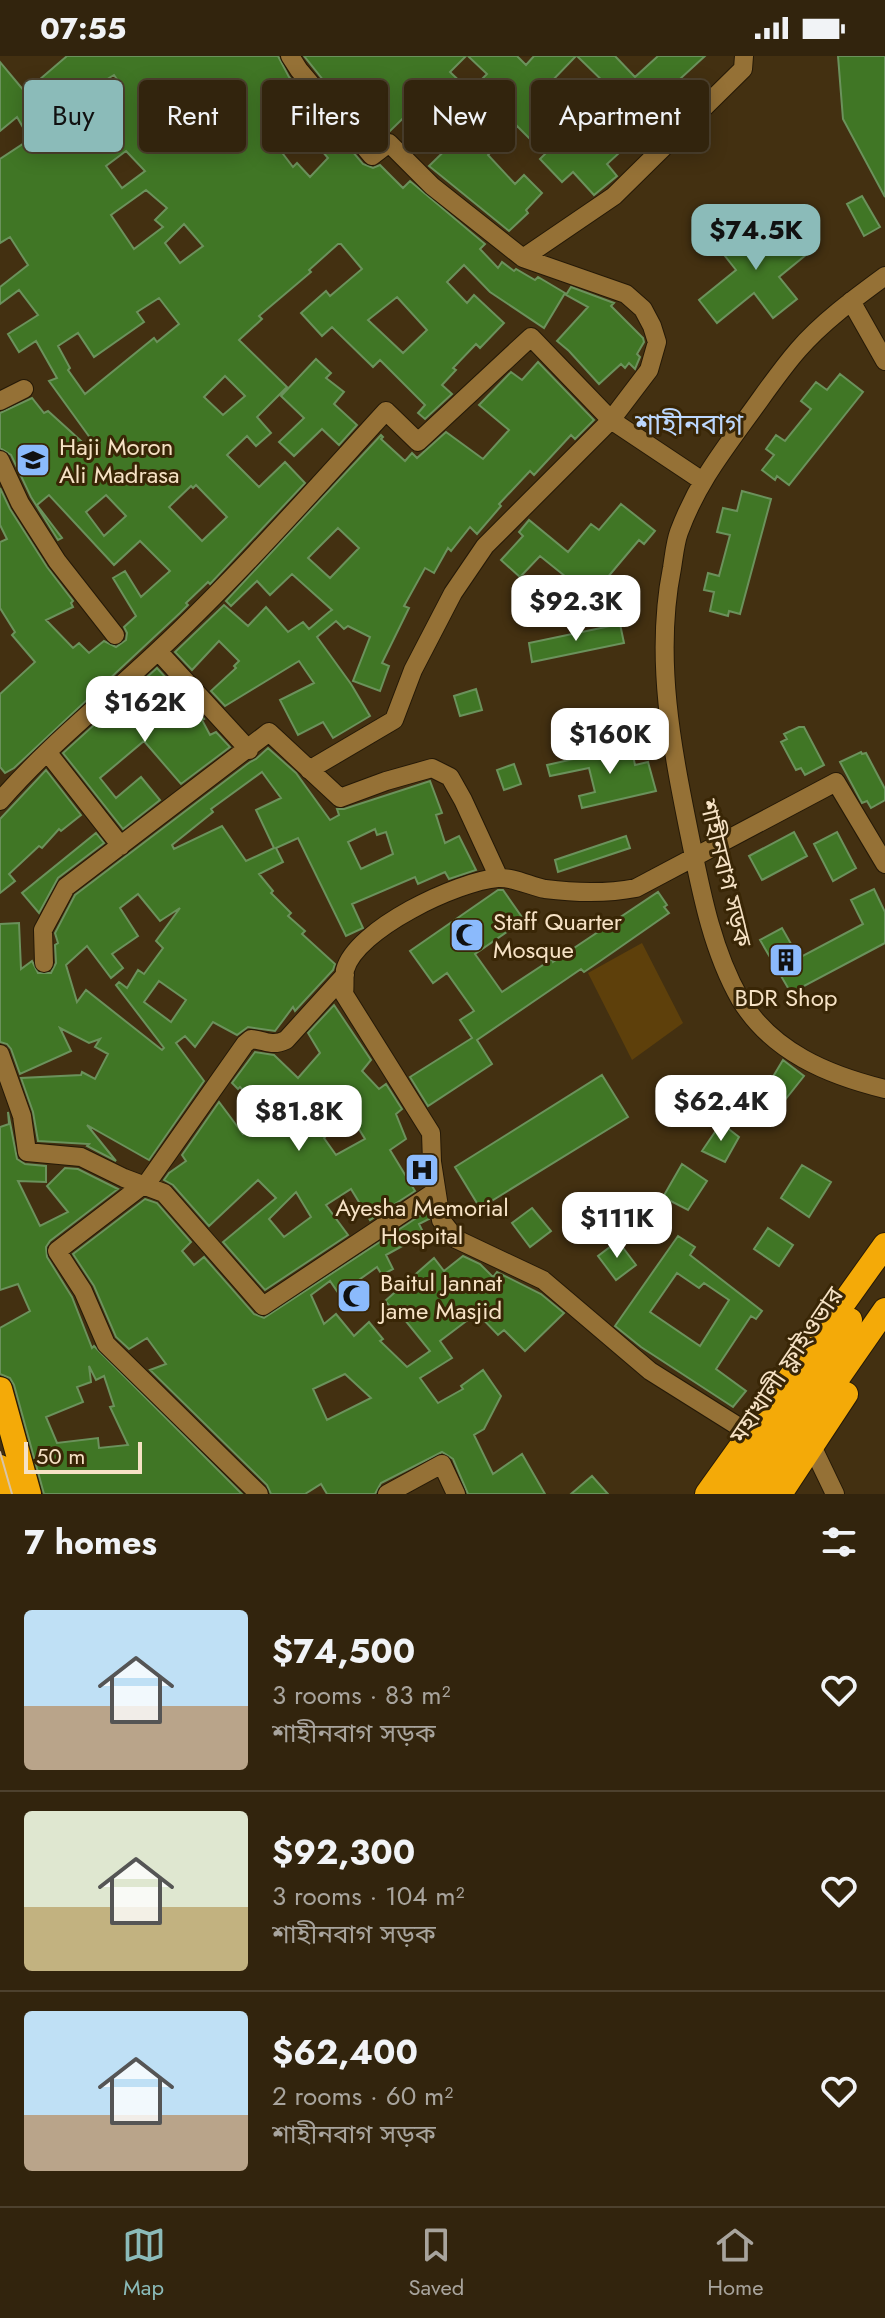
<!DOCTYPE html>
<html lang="en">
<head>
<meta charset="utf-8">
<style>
	:root { --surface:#32240d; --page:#3a2c16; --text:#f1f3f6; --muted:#a8a49d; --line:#4d412e; --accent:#8bbbb9 }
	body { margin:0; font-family:Jost,"Noto Sans Bengali",sans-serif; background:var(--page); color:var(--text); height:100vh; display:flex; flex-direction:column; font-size:30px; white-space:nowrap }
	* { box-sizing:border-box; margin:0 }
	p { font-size:26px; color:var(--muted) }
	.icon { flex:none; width:44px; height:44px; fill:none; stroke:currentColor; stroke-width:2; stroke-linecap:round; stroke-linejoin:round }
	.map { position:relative; height:1438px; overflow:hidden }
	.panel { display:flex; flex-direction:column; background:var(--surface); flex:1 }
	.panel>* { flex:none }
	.hud { position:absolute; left:24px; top:24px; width:838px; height:72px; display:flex; gap:16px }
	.scale { position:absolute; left:24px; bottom:20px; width:118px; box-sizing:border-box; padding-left:8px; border:4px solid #f6e2c5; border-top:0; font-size:22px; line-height:28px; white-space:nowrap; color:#f6e2c5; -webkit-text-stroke:6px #392606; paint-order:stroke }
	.price { position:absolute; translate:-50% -68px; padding:0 18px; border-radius:16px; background:#fff; color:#222; font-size:26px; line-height:52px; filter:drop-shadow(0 2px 4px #0008) }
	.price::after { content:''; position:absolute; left:50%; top:48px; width:24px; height:18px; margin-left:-12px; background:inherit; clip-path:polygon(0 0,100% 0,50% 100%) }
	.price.selected { background:var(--accent); color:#111 }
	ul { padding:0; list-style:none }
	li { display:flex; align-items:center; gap:24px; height:200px; padding:0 24px }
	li+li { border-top:2px solid var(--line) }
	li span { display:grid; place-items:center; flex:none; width:224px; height:160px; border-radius:8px; color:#555 }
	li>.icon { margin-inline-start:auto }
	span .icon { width:96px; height:96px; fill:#fffc; stroke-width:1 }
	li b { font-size:34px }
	h2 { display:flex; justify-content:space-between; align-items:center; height:96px; padding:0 24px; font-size:34px }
	.chip { padding:0 28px; border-radius:8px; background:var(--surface); box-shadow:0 4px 20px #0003,0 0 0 2px var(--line); font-size:28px; line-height:72px }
	.chip.selected { background:var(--accent); color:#111 }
	.status { display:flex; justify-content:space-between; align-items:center; height:56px; padding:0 40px; background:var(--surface); direction:ltr }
	.status svg { height:22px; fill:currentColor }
	.tab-bar { display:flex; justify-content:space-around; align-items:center; height:112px; border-top:2px solid var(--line); background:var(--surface); font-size:22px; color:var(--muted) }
	.tab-bar a { display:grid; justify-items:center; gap:4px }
	.tab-bar .selected { color:var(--accent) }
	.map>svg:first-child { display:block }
	.green { fill:#5e400b }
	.building { fill:#407625; stroke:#6b925c; stroke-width:2; fill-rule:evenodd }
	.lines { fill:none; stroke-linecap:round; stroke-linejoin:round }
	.minor-casing { stroke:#251907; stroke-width:20 }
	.highway-casing { stroke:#251907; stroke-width:26 }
	.minor { stroke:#957136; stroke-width:18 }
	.highway { stroke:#f4aa08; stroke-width:24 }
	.tram { stroke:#d8c4a6; stroke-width:2 }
	.labels { text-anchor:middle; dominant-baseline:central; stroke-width:6; stroke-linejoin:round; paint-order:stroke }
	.poi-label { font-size:24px; fill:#f6e2c5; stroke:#392606; text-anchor:start }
	.street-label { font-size:24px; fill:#f6e2c5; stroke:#392606 }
	.quarter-label { font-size:28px; fill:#bcd7fd; stroke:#392606 }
</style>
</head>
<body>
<div class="status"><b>07:55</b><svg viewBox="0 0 49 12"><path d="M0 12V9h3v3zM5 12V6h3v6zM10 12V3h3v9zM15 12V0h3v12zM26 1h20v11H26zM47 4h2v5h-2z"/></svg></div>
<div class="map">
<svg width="885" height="1438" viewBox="0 0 885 1438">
	<rect width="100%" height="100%" fill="#433011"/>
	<path class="green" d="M642,887l41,80 -51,37 -44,-87z"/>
	<path class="building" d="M67,0h211l11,21 15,17 -19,14 15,20 -23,18 16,21 4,-4 13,14 18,-19 -21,-25 17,-15 39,46 10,4 7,-3 23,23 7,-7 75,63 -5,5 18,19 4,-6 12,9 2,-2 19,11 3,-3 27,16 -21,35 -54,-36 -26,-27 -17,17 20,21 7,-8 30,28 -24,25 -4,-4 -23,24 3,2 -14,15 10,9 -27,25 -7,-6 7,-8 -45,-45 -7,7 -41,-40 -10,9 -21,-23 25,-22 4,5 32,-27 -21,-25h-3l-29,26 2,2 -52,44 3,3 -23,21 48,47 -30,30 14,16 -15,13 -9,-10 -20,19 32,32 26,-25 20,21 -95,101 -2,-2 -22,21 2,2 -8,8 -166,155 -9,5 -5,-6v-73l35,-32 -23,-27 3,-3 -15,-24v-66l7,-3 -7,-14v-37l10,21 37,58 26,34 -2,2 2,4 -27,13 27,28 6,-5 10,10 15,-12 12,6 10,-7 1,-7 -3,-6 12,-11 -23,-38 12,-7 16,26 29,-26 -30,-30 -26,24 -65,-70 -12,10 25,33 -4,2 -27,-43 -20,-42 -11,-7v-35l32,-15 12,15 4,-2 43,39 5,-4 -47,-65 8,-3 -21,-37 -17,11 -11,-18 30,-19 -19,-25 -19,14v-17l28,-22 -18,-28 -10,6v-84l32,-21 7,11 84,-61 -9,-13 -90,54 -7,-12 -17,14v-69l25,30zM126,95l19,20 -23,17 -16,-22zM146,134l21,18 -12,12 8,7 -29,22 -23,-34zM184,168l19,22 -23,17 -15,-20zM397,241l30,33 -24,23 -35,-33zM159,242l20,26 -22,18 -3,-4 -69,56 -17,-24 2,-2 -12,-22 20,-13 16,24 50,-35 -7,-10zM225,320l20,20 -22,19 -19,-18zM196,429l31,32 -25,24 -33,-34 22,-21 2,2zM106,439l20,21 -22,20 -18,-24z
		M304,0h162l-16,16 20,19 17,-17 -19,-18h49l9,9 8,-9h42l-27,28 8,8 -10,10 27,27 40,-37 -37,-36h38l20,21 23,-21h47l-24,22 11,12 -33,29 2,2 -13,12 -4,-3 -37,34 10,12 -23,19 -21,-23 -11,10 -22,-23 5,-5 -28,-28 -29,29 27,29 9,-9 18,18 -16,17 2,3 -19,18 -80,-65 37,-36 -37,-37 -39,38 -16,9 -23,-27 5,-5 -32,-27z
		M838,0h47v141l-42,-78z
		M862,140l18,31 -16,9 -17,-32z
		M737,167l21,27 34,-26 20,26 -33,27 18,22 -24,19 -19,-25 -37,30 -18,-23 37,-30 -22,-28z
		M571,231l43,16 -3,3 32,32 1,4 -7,12 3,3 -5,12 -6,-6 -4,5 -4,-4 -22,20 -30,-33 -12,-10 31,-34 -22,-12z
		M316,303l15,14 -5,5 18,14 -10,12 23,21 -18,20 -17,-16 -28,27 -15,-14 25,-24 -23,-22z
		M538,306l56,58 -19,19 -4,-4 -37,40 -4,-4 -31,33 2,2 -24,28 -7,-7 -19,24 -3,-3 -14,25 -9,-5 -21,38 5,2 -27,55 7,3 -9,25 -27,-10 17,-44 -22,-11 -4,3 -8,-8 -19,16 34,47 19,32 -37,22 -10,-16 -25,13 -18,-35 34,-17 -15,-22 -74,45 -14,-15 25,-23 -2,-2 5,-5 -20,-20 -27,29 -17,-18 49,-47 24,21 18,-19 22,25 15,-10 6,7 20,-17 3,-2 -40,-36 -22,21 -13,-14 -26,25 -5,-5 155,-166 2,2 -2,2 24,22 7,-8 5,5 29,-26 37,27 26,-29 -30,-25 32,-33 11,8zM338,472l21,20 -29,30 -22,-20z
		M840,318l23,18 -74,93 -12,-9 -2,4 -13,-10 12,-15 -8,-6 10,-14 9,6 26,-32 -10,-8 15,-19 11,8z
		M742,435l29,8 -31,115 -11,-3 -1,5 -18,-5 4,-19 -10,-2 4,-17 11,3 11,-41 -13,-3 6,-24 14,3z
		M621,448l34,27 -11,13 -5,-4 -48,57 -51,-41 -20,21 -19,-17 22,-24 -4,-4 10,-12 39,32 23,-28 8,6z
		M620,568l4,19 -92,19 -3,-19z
		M157,612l47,51 -2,1 8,15 6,-3 14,15 -49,37 -37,-43 -44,37 16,20 25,-21 19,23 -37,29 -60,-76z
		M476,633l6,21 -22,6 -6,-20z
		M799,671h5l20,38 -19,10 -4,-7 -5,2 -15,-28 6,-3 -3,-5z
		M631,690l4,19 13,-3 8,29 -74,17 -3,-12 16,-4 -6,-24 -39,8 -3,-11z
		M268,692l28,25 34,47 9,-5 -2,-6h7l86,-28 12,32 -6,2 9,28 14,-7 17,34 -27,9 -4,-7 -27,12 -3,-7 -63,27 11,24 -17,8 -48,-98 -22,10 7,14 -24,12 14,17 -2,2 20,20 -3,3 17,15 -3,3 33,30 -2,6 -38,41 -2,-4 -18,24 -27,-4 -11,8 -24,-13 -18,25 -10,-11 -9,7 28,38 -55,79 -62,-35 29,36 -29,-15 2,-2 -51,-3 -5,-29 -12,-34 60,-3 1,-3 13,7 13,-25 -13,-7 5,-8 -11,4 -29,-15 11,23 -51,23 -9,-25 -4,-5 -7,-2v-118l19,-1 2,46 11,-8 6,12h13l5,-10 -1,-18 3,-2 -3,-10 20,-38 175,-133 6,-3zM262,716l19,26 -25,12 18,38 -28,13 -24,-35 -48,23 -2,-4 41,-33 -2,-3zM375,773l2,6 9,-3 7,22 -32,15 -13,-27zM138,838l22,27 20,-13 -24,33 7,7 -19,26 -6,-4 -11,18 -8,-6 -3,3 48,63 -2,2 -76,-60 -9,12 -11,-37 21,-19 24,32 12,-10 -11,-14 26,-18 -18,-28zM159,925l27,19 -15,22 -27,-20z
		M861,696l1,2 4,-1 19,36v11l-14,8 -4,-7 -5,2 -22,-41z
		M514,708l7,20 -17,6 -7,-20z
		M46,714l35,45 -20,16 -2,-2 -17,19 -3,-2 -30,28 6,7 -15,12v-74z
		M794,776l13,24 -45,24 -13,-24z
		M837,776l19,36 -23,13 -19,-37z
		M96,777l8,10 -46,35 -19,35 -17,-20z
		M626,780l4,12 -72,24 -3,-12z
		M874,833l11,23v31l-94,50 -31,-53 22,-12 17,30 64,-34 -12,-24z
		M498,834h5l21,30 -49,34 27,38 50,-33 1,3 105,-70 9,13 -3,2 5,6 -76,53 -9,6 -3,-3 -104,71 15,24 -64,42 -18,-29 62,-39 -12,-18 14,-9 -27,-38 -14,10 -23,-32z
		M334,949l37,55 -9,11 17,18 7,-5 16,25 -6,5 10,25 -16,11 25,41 -45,29 -19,-31 -25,16 22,30 -83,55 -42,-48 53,-44 -18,-18 -49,46 -36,-41 -9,-5 5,-7 17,-12 -4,-6 37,-53 24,32 20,-23 -23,-24 -2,2 -6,-6 23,-31 19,3 24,23 22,-25 -12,-20zM349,1057l16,26 -29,16 -12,-17zM296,1136l15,25 -27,20 -15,-18z
		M783,1004l21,16 -23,29 -19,-10z
		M602,1019l26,42 -148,91 -25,-41z
		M8,1056l9,47 8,5 21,2v16l-28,-1 22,45 28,-14 -21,-26 18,-18 13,1 40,20 -68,52 -4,6 1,10 25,40 20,51 2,-2 148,148h-198l-30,-109 -4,-7 -10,-4v-46l30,-17 -12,-27 -18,6v-163l9,-3zM89,1310l7,14 8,-4 10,30 -4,1 18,38 -29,3 -1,-10 -41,5 -11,-26 37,-15 -6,-15 14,-5z
		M721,1067l18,14 -14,25 -23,-11z
		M682,1108l25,17 -19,29 -25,-13z
		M802,1109l29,17 -22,35 -28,-19z
		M145,1143l12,4 34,39 -9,9 12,14 10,-8 50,57 10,4 163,-107 2,8 -10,5 5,10 -38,21 7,14 -11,6 -5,-8 -38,27 -9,-13 -19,14 13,29 12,-10 18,22 15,-14 14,17 -3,2 27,26 23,-16 -29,-36 -2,1 -14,-15 49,-43 10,13 19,-15 17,8 13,13 4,-5 44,22 23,19 -39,38 -21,-21 -6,5 -21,-22 -37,28 12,17 -32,20 18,25 25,-14 -2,-3 22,-16 18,26 -17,33 -10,6 19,39 29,-20 23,40h-77l-15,-35 -11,-7 -61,31 -6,11h-48l-6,-10 -16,10h-34l-4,-9 -117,-115 16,-6 -19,-26 -18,11 -13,-12 -22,-51 -21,-32zM345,1318l26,24 -44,22 -14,-31z
		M532,1152l19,23 -21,16 -18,-24z
		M768,1172l25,17 -14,21 -25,-17z
		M678,1180l17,11 -5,8 72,56 -6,8 -5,-3 -35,53 30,22 -13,16 -92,-60 -26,-21zM677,1217l22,15 5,-5 25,17 -29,46 -50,-34z
		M618,1185l18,24 -20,15 -18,-24z
		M592,1420l16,18h-37z"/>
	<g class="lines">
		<g class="minor-casing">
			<path id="minor" d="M290,0l9,14 73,86 17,-13 43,43 91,72 91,-62 129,-127 1,-13
				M885,220c-30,22 -63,46 -87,74 -20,23 -37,49 -55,73 -27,37 -48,66 -64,109 -4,11 -5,24 -7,36 -18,90 0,180 18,269 11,54 22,113 50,162 32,53 88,76 145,90
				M851,245l34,60
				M0,345l24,-12
				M0,404l20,43 37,58 58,74
				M158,595l91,99
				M48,697l73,93
				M309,714l85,-50 19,-50 40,-77 32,-47 126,-126 38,-50 8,-28 -5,-16 -9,-17 -17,-15 -103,-36
				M0,745c48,-55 106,-101 159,-151 80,-75 153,-158 227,-239l32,31 113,-105 80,83 90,60
				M44,907l-1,-33 23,-43 203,-155 71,66 46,-17 46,-13 18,9 13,23 36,78
				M0,998l22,62 5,36 54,5 43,21 40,15 99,113 173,-115
				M143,1129l-86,66 26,40 23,53 153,150
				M145,1130l100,-142 6,-5c15,1 20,8 35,1l59,-65
				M748,1381l-12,-12 -86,-54 -107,-91 -87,-41 -15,-19 -9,-58 -1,-29 -87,-139c1,-7 0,-17 1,-24 11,-41 113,-89 153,-92 15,-1 32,8 47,11 32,4 60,5 91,-1l200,-106 49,82
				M812,1390l23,48
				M387,1438l55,-30 14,30"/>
		</g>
		<g class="highway-casing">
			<path id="highway" d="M0,1333l29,105
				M0,1411l8,27
				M707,1438l178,-249
				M733,1438l117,-174
				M757,1438l128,-184
				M780,1438l66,-100"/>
		</g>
		<use href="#minor" class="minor"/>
		<use href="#highway" class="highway"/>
		<path class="tram" d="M0,1396l12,42"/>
	</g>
	<defs>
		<g id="school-square" transform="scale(1.8)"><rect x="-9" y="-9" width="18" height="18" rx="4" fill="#8bbafc" stroke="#392606"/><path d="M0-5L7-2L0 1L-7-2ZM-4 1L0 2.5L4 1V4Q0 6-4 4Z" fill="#111"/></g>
		<g id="mosque-square" transform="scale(1.8)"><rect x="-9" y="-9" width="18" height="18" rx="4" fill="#8bbafc" stroke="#392606"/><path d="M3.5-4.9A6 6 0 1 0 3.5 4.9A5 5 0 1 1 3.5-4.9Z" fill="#111"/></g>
		<g id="building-square" transform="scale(1.8)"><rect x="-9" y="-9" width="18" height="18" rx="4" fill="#8bbafc" stroke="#392606"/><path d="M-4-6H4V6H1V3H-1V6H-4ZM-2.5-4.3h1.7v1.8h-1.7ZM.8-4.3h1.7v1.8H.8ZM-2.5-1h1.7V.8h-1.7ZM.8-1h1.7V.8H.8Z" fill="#111"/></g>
		<g id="hospital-square" transform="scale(1.8)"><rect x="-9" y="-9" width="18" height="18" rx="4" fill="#8bbafc" stroke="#392606"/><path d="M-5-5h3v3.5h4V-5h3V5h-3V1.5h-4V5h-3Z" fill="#111"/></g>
	</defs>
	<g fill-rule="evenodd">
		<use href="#school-square" x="33" y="404"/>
		<use href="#mosque-square" x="467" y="879"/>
		<use href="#building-square" x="786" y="904"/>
		<use href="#hospital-square" x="422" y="1114"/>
		<use href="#mosque-square" x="354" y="1240"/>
	</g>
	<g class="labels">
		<g class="poi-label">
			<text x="59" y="390">Haji Moron<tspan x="59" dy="28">Ali Madrasa</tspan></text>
			<text x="493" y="865">Staff Quarter<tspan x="493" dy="28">Mosque</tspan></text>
			<text x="786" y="941" text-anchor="middle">BDR Shop</text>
			<text x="422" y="1151" text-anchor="middle">Ayesha Memorial<tspan x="422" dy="28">Hospital</tspan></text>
			<text x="380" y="1226">Baitul Jannat<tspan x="380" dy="28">Jame Masjid</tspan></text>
		</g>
		<g class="street-label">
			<text transform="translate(726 817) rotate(76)">শাহীনবাগ সড়ক</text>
			<text transform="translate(786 1309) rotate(-56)">মহাখালী ফ্লাইওভার</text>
		</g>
		<g class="quarter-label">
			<text x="689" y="368">শাহীনবাগ</text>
		</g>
	</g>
</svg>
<div class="scale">50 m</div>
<b class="price selected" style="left:756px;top:216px">$74.5K</b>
<b class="price" style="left:576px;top:587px">$92.3K</b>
<b class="price" style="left:145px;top:688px">$162K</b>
<b class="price" style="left:610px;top:720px">$160K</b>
<b class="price" style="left:721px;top:1087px">$62.4K</b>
<b class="price" style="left:299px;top:1097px">$81.8K</b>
<b class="price" style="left:617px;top:1204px">$111K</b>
<div class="hud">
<a class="chip selected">Buy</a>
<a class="chip">Rent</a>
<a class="chip">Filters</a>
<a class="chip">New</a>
<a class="chip">Apartment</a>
</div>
</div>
<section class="panel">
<h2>7 homes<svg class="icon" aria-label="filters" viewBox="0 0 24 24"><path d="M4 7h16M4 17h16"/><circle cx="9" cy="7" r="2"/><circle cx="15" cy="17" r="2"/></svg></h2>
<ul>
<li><span style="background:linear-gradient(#bfe0f5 60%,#b9a48a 0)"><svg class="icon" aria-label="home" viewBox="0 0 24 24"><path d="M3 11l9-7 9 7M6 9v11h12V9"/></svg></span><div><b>$74,500</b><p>3 rooms · 83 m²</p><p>শাহীনবাগ সড়ক</p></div><svg class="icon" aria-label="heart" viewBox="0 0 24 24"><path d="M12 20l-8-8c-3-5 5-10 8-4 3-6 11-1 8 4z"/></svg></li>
<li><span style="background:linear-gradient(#dfe7d0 60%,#c2b280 0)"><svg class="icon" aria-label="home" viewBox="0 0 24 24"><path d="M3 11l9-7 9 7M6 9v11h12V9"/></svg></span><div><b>$92,300</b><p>3 rooms · 104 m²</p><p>শাহীনবাগ সড়ক</p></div><svg class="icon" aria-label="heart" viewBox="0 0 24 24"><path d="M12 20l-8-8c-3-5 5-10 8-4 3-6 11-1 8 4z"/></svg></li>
<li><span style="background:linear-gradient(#bfe0f5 65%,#b9a48a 0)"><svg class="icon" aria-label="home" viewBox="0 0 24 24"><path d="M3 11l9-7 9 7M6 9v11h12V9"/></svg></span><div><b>$62,400</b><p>2 rooms · 60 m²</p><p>শাহীনবাগ সড়ক</p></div><svg class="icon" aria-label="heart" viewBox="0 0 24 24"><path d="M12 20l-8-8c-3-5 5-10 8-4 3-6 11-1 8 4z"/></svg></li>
</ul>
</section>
<nav class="tab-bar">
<a class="selected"><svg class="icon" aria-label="map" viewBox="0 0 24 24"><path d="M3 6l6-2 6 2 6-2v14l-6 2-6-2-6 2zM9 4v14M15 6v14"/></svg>Map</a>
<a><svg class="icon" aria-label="saved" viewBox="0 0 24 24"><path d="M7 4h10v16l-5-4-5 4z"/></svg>Saved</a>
<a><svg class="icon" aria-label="home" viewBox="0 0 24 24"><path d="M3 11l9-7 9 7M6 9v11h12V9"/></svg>Home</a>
</nav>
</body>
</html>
